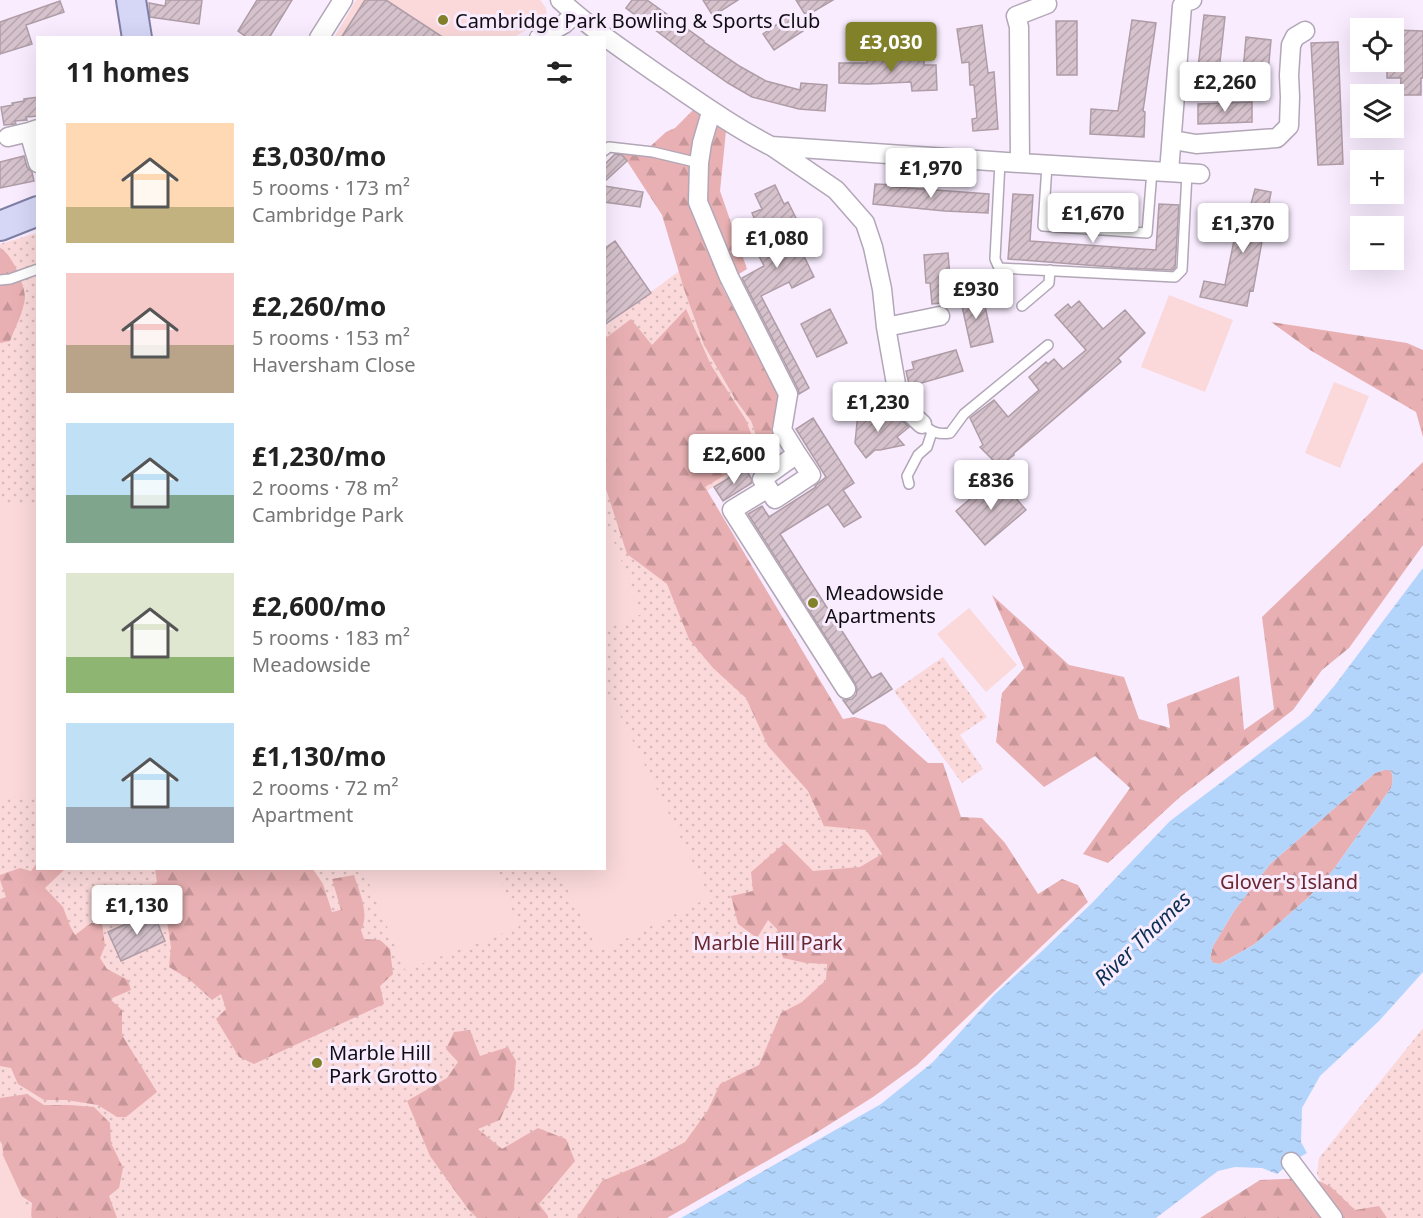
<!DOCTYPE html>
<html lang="en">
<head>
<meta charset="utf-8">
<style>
	:root { --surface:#fff; --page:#f6f6f6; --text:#222; --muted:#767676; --accent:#81812a }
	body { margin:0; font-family:"Noto Sans",sans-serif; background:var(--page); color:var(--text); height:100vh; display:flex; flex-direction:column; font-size:22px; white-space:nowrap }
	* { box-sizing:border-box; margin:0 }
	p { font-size:20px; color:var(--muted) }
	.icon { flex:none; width:33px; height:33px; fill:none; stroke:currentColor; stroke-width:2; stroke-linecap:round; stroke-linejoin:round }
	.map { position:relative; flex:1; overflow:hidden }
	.sheet { position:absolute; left:36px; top:36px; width:570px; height:834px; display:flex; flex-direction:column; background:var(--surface); border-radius:0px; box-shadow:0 6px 24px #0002 }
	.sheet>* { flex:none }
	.buttons { position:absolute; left:1350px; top:18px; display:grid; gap:12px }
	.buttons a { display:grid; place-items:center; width:54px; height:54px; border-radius:0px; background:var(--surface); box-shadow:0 6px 24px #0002; font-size:30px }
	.price { position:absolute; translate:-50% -51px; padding:0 14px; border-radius:6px; background:#fff; color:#222; font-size:20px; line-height:39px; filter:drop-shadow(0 2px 3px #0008) }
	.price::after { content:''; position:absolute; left:50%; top:36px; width:18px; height:14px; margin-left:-9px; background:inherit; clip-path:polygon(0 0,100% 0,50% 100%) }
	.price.selected { background:var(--accent); color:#fff }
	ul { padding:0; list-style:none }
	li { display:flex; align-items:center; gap:18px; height:150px; padding:0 30px }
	li span { display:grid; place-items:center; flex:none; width:168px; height:120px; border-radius:0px; color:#555 }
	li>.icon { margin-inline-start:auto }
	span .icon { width:72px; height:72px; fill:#fffc; stroke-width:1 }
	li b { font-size:26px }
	h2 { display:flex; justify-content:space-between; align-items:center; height:72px; padding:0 30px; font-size:26px }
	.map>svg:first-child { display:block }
	.green { fill:url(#green-dots) }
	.forest { fill:url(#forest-firs) }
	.pitch { fill:#fbd9da }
	.water { fill:url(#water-ripples); fill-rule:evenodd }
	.building { fill:url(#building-hatch); stroke:#af9ca6; stroke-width:1.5 }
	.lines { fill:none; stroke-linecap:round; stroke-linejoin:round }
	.service-casing { stroke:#b2a7b7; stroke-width:12 }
	.minor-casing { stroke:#b2a7b7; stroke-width:21 }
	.primary-casing { stroke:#7f7fa4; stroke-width:32 }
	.service { stroke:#fff; stroke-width:9 }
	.minor { stroke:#fff; stroke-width:18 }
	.primary { stroke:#d6d7f7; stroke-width:28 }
	.poi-dot { fill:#81812a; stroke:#f8ecfe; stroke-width:2 }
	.labels { text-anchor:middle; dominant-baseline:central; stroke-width:6; stroke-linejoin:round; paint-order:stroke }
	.poi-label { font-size:20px; fill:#110e13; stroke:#f8ecfe; text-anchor:start }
	.park-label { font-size:20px; fill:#69272e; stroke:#f8ecfe }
	.water-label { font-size:21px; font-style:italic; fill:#0b2f53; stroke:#f8ecfe }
</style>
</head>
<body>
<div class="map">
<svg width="1423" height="1218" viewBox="0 0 1423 1218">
	<defs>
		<pattern id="green-dots" width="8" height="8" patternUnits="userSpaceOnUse" patternTransform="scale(1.5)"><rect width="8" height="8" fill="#fbd9da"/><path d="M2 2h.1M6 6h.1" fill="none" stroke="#d6b9ba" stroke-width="1.8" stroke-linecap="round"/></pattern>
		<pattern id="forest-firs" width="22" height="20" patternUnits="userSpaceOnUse" patternTransform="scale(1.5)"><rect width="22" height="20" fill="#e8b0b2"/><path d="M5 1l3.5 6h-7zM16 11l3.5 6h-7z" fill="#c69698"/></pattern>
		<pattern id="water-ripples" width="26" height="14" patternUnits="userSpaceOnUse" patternTransform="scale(1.5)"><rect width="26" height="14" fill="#b3d5fc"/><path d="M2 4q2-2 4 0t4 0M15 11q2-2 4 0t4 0" fill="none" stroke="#99b6d7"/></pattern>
		<pattern id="building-hatch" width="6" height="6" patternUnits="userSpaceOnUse" patternTransform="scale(1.5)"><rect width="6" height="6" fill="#d6c2cc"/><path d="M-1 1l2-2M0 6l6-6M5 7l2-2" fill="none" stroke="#b7a6ae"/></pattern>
	</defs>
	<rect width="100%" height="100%" fill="#f8ecfe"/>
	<path class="green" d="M37,233l1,635h566l1,-548 3,4 71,-53 25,74 31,54 16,22 12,35 -58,36 16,35 216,344 -281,347h-656v-974z
		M943,657l44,60 -27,18 23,34 -21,14 -68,-92z
		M1423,1028v190h-77l-21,-28 -8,-16 2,-16z"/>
	<path class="forest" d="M694,109l32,22 -6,60 27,78 -26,16 57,109 -5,43 -10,19 -12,-35 -16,-22 -31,-54 -20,-56 -22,-74 -35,-54 -9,-10 24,3 24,-22 9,-4z
		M0,248c11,4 25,37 25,49 -1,14 -10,31 -15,44l-10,2z
		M686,309l25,56 35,55 13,35 -54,32 138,232 11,-2 31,8 43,38h15l18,54 21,1 23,25 33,51 24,-15 16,6 10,17 -171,163 -44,32 -54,34 -152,87h-90l25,-37 48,-20 35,-19 23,-32 12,-26 39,-19 22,-52 21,-11 24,-22 1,-16 -21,-1 -23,-5 -6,-29 -9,-9 -11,18 -19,-14 -7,-28 22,-5 -2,-19 34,-29 28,28 47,-4 22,-13 -16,-24 -42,-4 -16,-35 -40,-45 -22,-48 -33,-30 -24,-29 -22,-55 -40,-30 -22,-68v-152l2,3 24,-18 21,26z
		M1271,322l136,21 16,7v87l-7,-25 -106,-62z
		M1423,462v83l-74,103 -27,22 -29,40 -113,87 -72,66 -25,-9 47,-66 -35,-32 -51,31 -48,-45 6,-49 22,-25 -32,-73 77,70 55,12 15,42 31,9 -3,-24 72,-28 5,54 30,-21 -12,-92z
		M1384,770h6c4,6 3,11 1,18l-57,81 -24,27 -55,48 -35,20 -7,-1 -3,-5 3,-12 21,-35 36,-47 105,-91z
		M37,863l1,5 27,1 -20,19 18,19 7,19 5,9 16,-12h11l3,23 -5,12 7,11 21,11 3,10 -21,9 12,11v25l35,57 -31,25h-9l-19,-12 -32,-5h-22l-26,-16 -7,-16 -11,-2v-167l6,-2 -6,-17v-5l20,-7 11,3z
		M155,869h158l10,15 9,28 9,-2 -9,-31 22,-4c5,16 16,39 7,55l3,9 16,1 10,9 3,25 -13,12 4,18 -130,60 -15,-7 -23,-38 10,-10 -5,-15 -9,6 -22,-20 -21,-13 2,-20 -5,-32 -18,-9 -5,-13 14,-11z
		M470,1030l10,26 28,-9 8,14 -2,28 -14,31 -22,9 24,20 36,-21 28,11 9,22 -36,43 9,12v2h-71l-9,-9 -38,-53 -23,-55 40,-23 11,-16 -12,-13 8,-17z
		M27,1094l17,11h25l25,2 16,16 1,20 12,25 -4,20 -10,8 8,22h-86l1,-15 -18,-12 -8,-16 -4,-31 -2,-3v-43z
		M1313,1178l18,9 24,23 24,-4 8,12h-44l-14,-19 12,19h-141l60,-38z"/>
	<path class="pitch" d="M356,0h184l6,8 1,7 -5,6 -28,16 -180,1z
		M1169,295l64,25 -28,72 -64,-25z
		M1334,382l35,14 -29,72 -35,-15z
		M6,504l31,2v291l-37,-1v-291z
		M604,516l38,98 -37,15h-1z
		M969,608l48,57 -31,27 -49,-58z
		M611,697l99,200 -111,55 -42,-83 47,-1v-168z
		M363,869h133l23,58 -114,43z
		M0,1149l32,69h-32z"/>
	<path class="water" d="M1423,568v404l-44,49 -59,55 -18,32 -1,34 6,11 -16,9 -14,12 -15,-6 -27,-1 -17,4 -62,47h-475l200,-114 52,-42 61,-67 47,-43 52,-50 77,-81 139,-105 26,-31zM1384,770h6c4,6 3,11 1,18l-57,81 -24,27 -55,48 -35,20 -7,-1 -3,-5 3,-12 21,-35 36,-47 105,-91z"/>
	<path class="building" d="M166,0h36l-3,24 -49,-7 -1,-14 16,3z
		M257,0h35l-23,38h-21l-10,-7z
		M365,0h21l58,38h-103z
		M632,0h15l57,41v1l37,25 25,14 34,9 1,-7 26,2 -2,26 -26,-2 -47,-12 -24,-14 -33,-23 -69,-52z
		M703,0h35l-25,16z
		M796,0h37l-27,16z
		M60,1l4,11 -38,13 6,19 -32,10v-32z
		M792,14l11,17 -29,19 -11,-16z
		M1204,15l21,2 -6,54 -21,-3z
		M1132,20l24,3 -13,88 2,1 -1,25 -54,-3 1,-25 27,2z
		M1056,21h21v54h-20z
		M982,25l6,48 6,-1 4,57 -25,2 -1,-12 5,-1 -3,-33h-4l-1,-23 -7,1 -5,-34z
		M1394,30l29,1v47h-2v17h-21l1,-17h-14v-16h7z
		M1246,37l25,3 -3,33 -25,-2z
		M1338,42l5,122 -25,1 -7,-122z
		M924,56v9h12l1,25 -25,1 -1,-9 -43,2 -29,-1v-20h28v-4z
		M38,97v19l-12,1 1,3 -12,1 1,3 -12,1 -3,-18 12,-2 -1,-2 12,-2v-2z
		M1252,102v20l-54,2v-20z
		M615,154l7,1 5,6 -23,21v-17z
		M24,156l3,11 5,5 2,9 -34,7v-26z
		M875,184l20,1v2l94,7 -1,19 -43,-2 -72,-7z
		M775,185l9,19 4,-2 8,16 -17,7 15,31 8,-4 12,25 -22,11 -3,-6 -28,14 48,92 -10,6 -1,-5 -56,-111 22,-12 -6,-12 9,-4 -15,-37 10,-4 -7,-15z
		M604,186l39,6 -3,15 -36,-5z
		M1255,189l16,3 -18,99 -3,-1 -3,16 -47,-9 4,-16 21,4 16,-79 9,2z
		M1013,194l20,1 -3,46 126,9 3,-46 20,1 -4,63 -3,2 -48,-2 -116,-9z
		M615,241l36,52 -47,32v-76z
		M948,253l4,49 -20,2 -2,-21h-4l-2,-28z
		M982,293l11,49 -22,5 -11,-50z
		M1079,301l24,28 22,-19 20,23 -27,25 3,4 -107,91v2l-15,11 -19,-19 3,-2 -13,-27 24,-18 14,17 31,-27 -10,-13 17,-15 2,2 6,-5 9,10 23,-19 -31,-35 13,-11 3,4z
		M830,309l17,34 -30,14 -16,-33z
		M956,350l7,21 -45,13v-2l-9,2 -3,-13 8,-2 -2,-7z
		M858,413l40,4 11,10 -12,10 7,8 -24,5h-5l-9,8 -11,-15z
		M813,418l41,65 -11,7 18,27 -17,10 -16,-23 -48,30 92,144 9,-5 11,16 -39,25 -10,-14 9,-1 4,-4 1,-6 -2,-6 -107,-169 14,-8 7,11 47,-30 -1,-1 11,-9 -30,-48z
		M745,468l6,10 1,5 -29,18 -9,-14z
		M997,476l29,34 -41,35 -29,-34z
		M153,912l12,29 -44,20 -13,-29z"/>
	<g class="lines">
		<g class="service-casing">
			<path id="service" d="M604,151l5,-4 44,5 46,11
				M1000,162l-5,97 4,9 176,9 7,-7 5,-97
				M1047,165l-4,61 104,7 5,-62
				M0,280l10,-1 28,-10
				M1022,306l27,-23 1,-13
				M922,424c10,8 16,11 28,9l14,-19 84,-69
				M909,484l-2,-8 11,-21 9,-8 5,-15"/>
		</g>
		<g class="minor-casing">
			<path id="minor" d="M560,0c30,28 65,51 99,75 37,25 73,51 112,71l249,17 180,11
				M319,38l24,-38
				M539,38l25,-14 11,-10
				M714,113l-5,6 -7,24 -3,20 -1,39 31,75 59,117 -6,36 15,24 -35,25 6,9 -36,22 114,179
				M38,129l-9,3 9,31
				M8,137l21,-5
				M1173,140l23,4 81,-6 12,-12 1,-29 -1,-22 2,-30 4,-8 10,-6
				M773,147l63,43 29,33 8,24 9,42 4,38 10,57 10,25 16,15
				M1020,163l-1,-136 -3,-11 31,-12
				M1169,172l13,-166 3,-4 7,-2
				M886,327l54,-11
				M768,488l7,11 36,-24 -14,-21
				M1291,1162l42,56"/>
		</g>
		<g class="primary-casing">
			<path id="primary" d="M131,0l6,38
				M0,226l38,-15"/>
		</g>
		<use href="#service" class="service"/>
		<use href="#minor" class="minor"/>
		<use href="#primary" class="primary"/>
	</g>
	<g class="poi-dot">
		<circle cx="443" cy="20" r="6"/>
		<circle cx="813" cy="603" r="6"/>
		<circle cx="317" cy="1063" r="6"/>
	</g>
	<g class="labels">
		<g class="poi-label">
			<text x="455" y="20">Cambridge Park Bowling &amp; Sports Club</text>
			<text x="825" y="592">Meadowside<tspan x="825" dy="23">Apartments</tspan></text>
			<text x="329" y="1052">Marble Hill<tspan x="329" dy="23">Park Grotto</tspan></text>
		</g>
		<g class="park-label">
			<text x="1289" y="881">Glover's Island</text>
			<text x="768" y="942">Marble Hill Park</text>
		</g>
		<g class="water-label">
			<text transform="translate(1142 938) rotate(-44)">River Thames</text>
		</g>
	</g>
</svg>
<div class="buttons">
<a><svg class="icon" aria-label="locate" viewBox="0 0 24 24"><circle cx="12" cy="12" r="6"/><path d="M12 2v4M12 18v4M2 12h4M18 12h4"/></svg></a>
<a><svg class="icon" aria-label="layers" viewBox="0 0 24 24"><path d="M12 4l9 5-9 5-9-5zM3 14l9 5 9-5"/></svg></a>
<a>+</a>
<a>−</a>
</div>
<b class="price selected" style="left:891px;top:73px">£3,030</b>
<b class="price" style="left:1225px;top:113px">£2,260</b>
<b class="price" style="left:931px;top:199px">£1,970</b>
<b class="price" style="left:1093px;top:244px">£1,670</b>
<b class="price" style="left:1243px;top:254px">£1,370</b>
<b class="price" style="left:777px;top:269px">£1,080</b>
<b class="price" style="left:976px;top:320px">£930</b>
<b class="price" style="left:878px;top:433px">£1,230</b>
<b class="price" style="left:734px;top:485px">£2,600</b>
<b class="price" style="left:991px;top:511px">£836</b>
<b class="price" style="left:137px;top:936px">£1,130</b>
<section class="sheet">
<h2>11 homes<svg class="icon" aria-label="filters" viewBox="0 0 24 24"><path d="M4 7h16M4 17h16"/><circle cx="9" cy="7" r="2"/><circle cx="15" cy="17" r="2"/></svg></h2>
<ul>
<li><span style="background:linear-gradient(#ffd9b3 70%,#c2b280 0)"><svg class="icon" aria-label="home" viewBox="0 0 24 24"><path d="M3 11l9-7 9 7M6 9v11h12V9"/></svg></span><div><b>£3,030/mo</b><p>5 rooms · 173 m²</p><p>Cambridge Park</p></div></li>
<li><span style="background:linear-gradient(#f6c9c9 60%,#b9a48a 0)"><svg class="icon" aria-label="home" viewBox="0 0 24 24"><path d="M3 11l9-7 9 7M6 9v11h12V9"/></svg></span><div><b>£2,260/mo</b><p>5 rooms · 153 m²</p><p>Haversham Close</p></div></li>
<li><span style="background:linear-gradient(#bfe0f5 60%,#7fa58c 0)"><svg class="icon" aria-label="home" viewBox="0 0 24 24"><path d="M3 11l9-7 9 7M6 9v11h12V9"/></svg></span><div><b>£1,230/mo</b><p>2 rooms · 78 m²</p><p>Cambridge Park</p></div></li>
<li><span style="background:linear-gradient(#dfe7d0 70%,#8fb573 0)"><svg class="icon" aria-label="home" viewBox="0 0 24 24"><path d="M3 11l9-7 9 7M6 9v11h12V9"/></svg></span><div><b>£2,600/mo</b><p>5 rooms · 183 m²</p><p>Meadowside</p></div></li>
<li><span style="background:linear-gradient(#bfe0f5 70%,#9aa5b1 0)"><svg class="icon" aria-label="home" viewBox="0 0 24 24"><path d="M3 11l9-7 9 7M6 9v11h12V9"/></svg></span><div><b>£1,130/mo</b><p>2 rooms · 72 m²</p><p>Apartment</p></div></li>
</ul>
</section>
</div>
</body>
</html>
